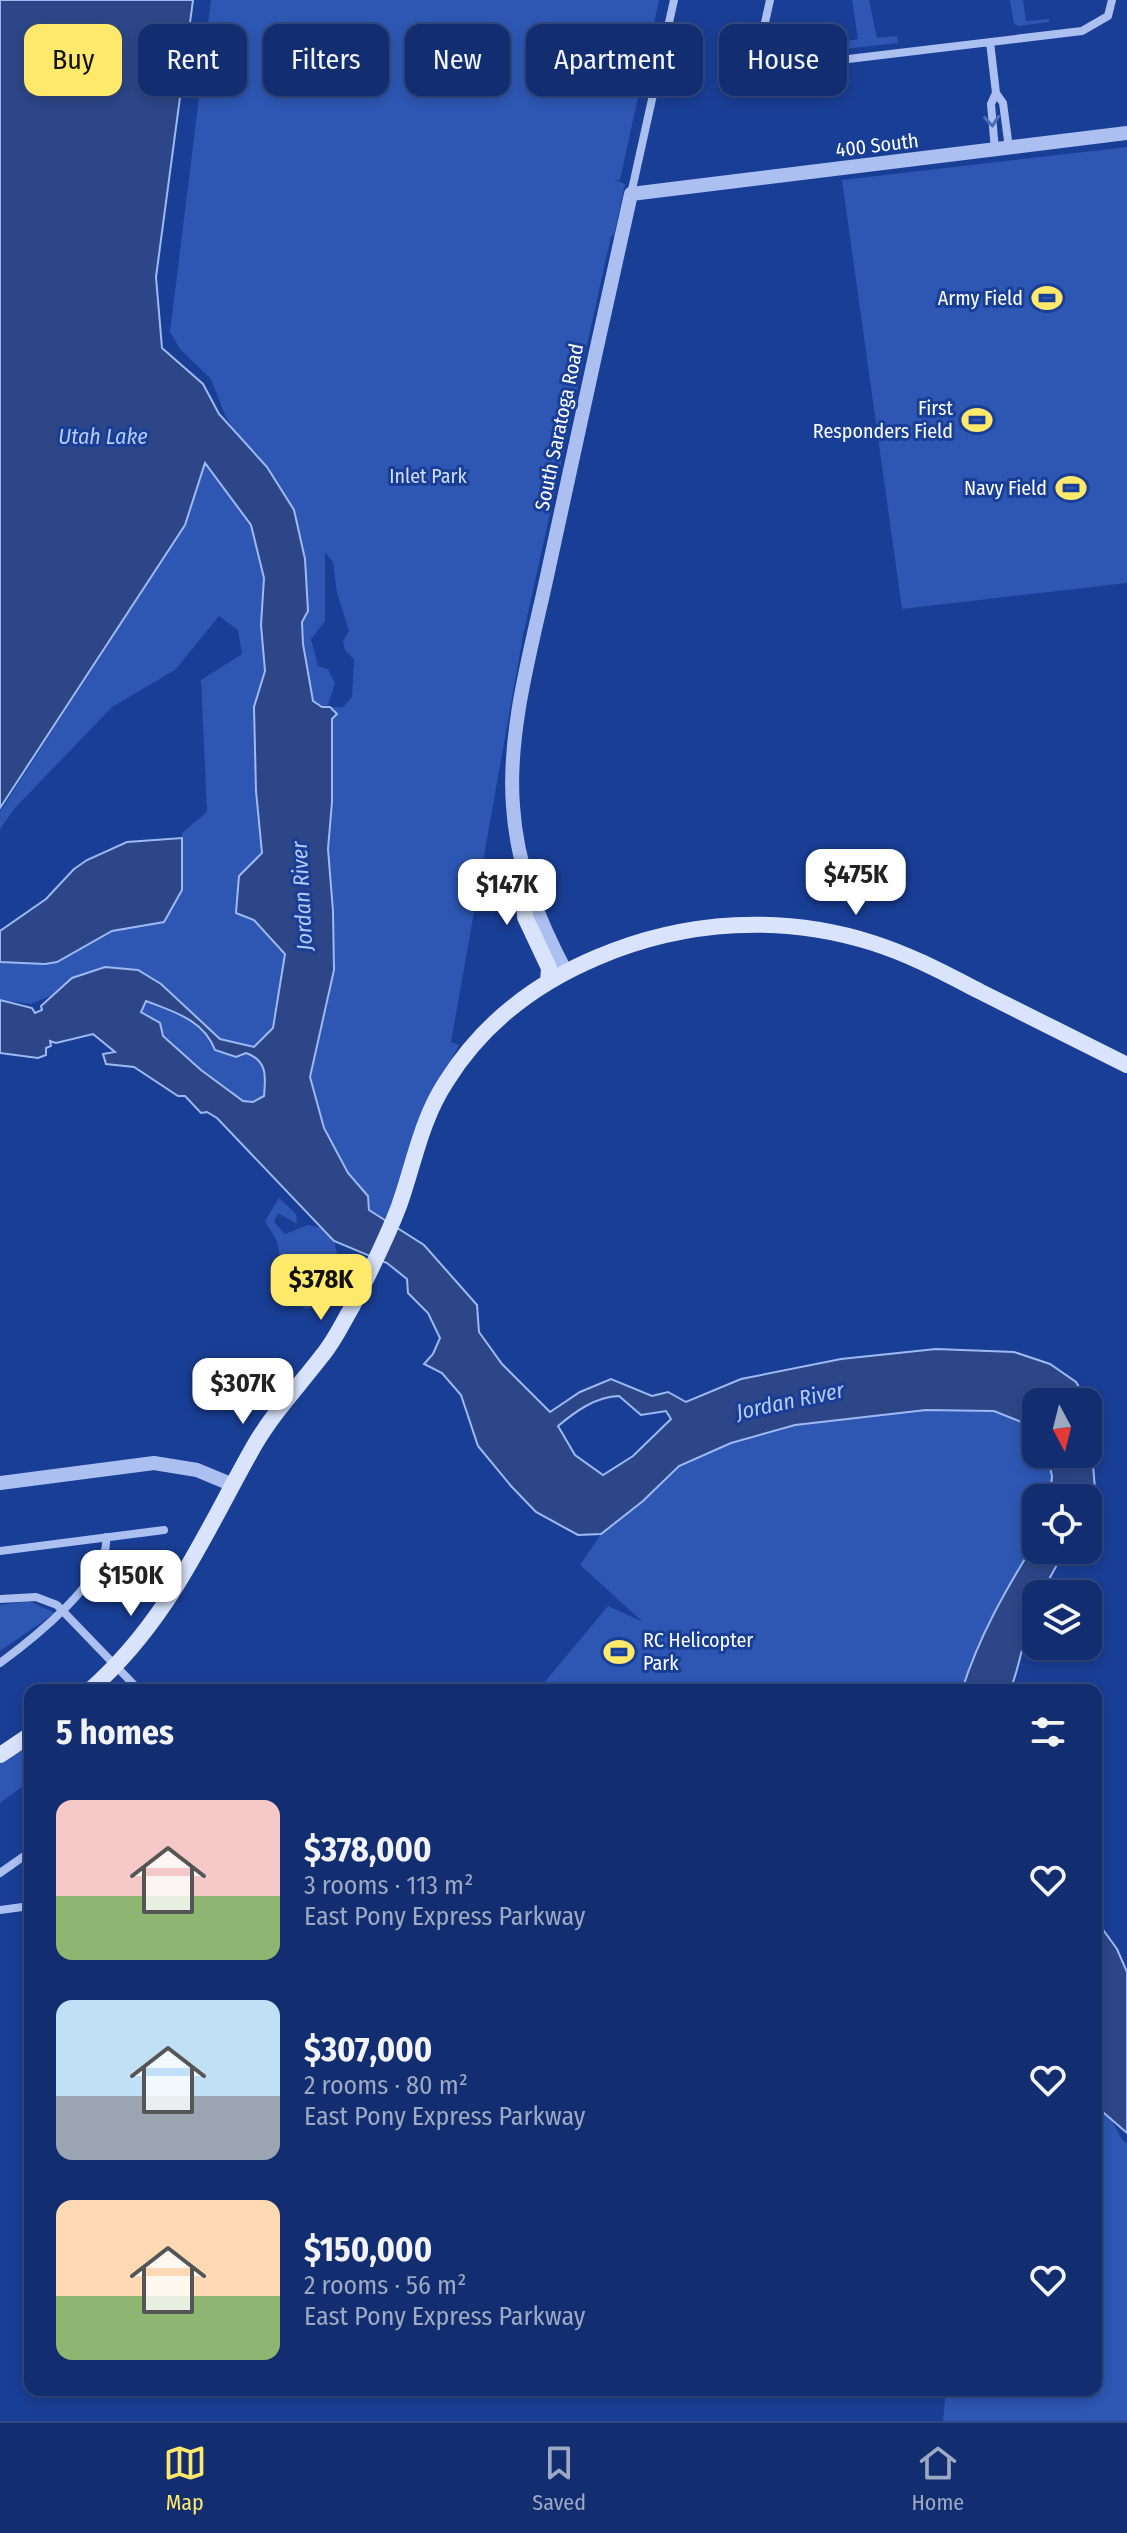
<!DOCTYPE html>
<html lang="en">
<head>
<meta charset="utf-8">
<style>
	:root { --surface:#132e70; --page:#203a78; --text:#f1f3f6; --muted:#9da8c3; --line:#324a83; --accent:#ffe96a }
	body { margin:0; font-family:"Fira Sans Condensed",sans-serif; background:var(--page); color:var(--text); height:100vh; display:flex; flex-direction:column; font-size:30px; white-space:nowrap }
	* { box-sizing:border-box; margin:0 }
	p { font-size:26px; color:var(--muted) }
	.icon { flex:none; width:44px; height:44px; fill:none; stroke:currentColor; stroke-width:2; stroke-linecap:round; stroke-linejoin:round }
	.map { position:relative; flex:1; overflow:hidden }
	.side { position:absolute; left:24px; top:1684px; width:1078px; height:712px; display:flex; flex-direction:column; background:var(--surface); border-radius:16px; box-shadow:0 4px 12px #0003,0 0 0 2px var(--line) }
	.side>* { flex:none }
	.guide { position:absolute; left:24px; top:24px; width:1080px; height:72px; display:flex; gap:16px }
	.needle { width:52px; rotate:173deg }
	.controls { position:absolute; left:1022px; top:1388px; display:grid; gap:16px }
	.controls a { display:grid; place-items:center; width:80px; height:80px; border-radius:16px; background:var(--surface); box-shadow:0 4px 12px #0003,0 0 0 2px var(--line); font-size:40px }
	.price { position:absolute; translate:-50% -68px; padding:0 18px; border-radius:16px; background:#fff; color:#222; font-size:26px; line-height:52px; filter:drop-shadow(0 2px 4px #0008) }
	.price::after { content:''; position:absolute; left:50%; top:48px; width:24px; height:18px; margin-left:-12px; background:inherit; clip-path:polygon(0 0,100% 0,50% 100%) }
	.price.current { background:var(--accent); color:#111 }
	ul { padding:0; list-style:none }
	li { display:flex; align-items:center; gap:24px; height:200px; padding:0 32px }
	li span { display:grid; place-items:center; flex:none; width:224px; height:160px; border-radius:16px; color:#555 }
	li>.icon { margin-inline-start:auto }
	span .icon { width:96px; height:96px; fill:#fffc; stroke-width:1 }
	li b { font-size:34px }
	h2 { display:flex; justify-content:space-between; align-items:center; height:96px; padding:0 32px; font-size:34px }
	.tag { padding:0 28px; border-radius:16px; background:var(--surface); box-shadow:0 4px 12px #0003,0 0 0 2px var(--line); font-size:28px; line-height:72px }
	.tag.current { background:var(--accent); color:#111 }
	.tab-bar { display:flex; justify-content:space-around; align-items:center; height:112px; border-top:2px solid var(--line); background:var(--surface); font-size:22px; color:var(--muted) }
	.tab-bar a { display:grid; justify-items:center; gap:4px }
	.tab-bar .current { color:var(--accent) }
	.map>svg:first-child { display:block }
	.green { fill:#2d57b3 }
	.water { fill:#2c4687; stroke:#9eb9f2; stroke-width:2; fill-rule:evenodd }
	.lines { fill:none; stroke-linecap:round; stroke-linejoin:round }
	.minor { stroke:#abc0f0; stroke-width:8 }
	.tertiary { stroke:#abc0f0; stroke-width:14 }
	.secondary { stroke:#d9e3fb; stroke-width:16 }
	.oneway { stroke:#4c6cb5 }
	.labels { text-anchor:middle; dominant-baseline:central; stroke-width:6; stroke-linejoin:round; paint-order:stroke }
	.street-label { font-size:20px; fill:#fff; stroke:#193e95 }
	.poi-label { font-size:20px; fill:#fff; stroke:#193e95; text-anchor:end }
	.park-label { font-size:20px; fill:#d2dffb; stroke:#193e95 }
	.water-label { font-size:22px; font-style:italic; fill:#b7cbf7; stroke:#193e95 }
</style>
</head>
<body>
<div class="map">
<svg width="1127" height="2421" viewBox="0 0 1127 2421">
	<rect width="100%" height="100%" fill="#193e95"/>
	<path class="green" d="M211,0h448l-39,180 -7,-1 12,5 -11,51 -3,1 -88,400 -72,406 8,3 -38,70 -25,80 -12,25 -15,-10 -1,-14 -20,-23 -24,-45 -14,-51 10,-48 13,-118 -5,-62 4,-47v-83l5,-5 -7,-7h13l9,-10 2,-38 -9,-9 -2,-9 6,-10 -12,-38 -4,-31 -8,-10v69l-14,18 7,27 10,3 7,14 -7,22 -6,2 -9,-6 -46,-234 -33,-37 -9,-15 -14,-36 -31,-30 -10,-17z
		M852,0h17l8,38 20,-2 1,7 -62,7 -1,-7 23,-4z
		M1010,0h13l3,21 23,-2v3l-30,4 -5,-2z
		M1127,147v436l-225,26 -60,-429z
		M204,462l47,63 13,53 -3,47 4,46 -11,36 2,84 6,62 -23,23 15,44 31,34 -12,74 -19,19 -34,-8 -59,-55 -23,-14 -33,-3 -33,11 -17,16 -24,10 -31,-4v-39h57l55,-30 53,-9 17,-32v-57l25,-21 -6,-132 41,-26 -4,-24 -19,-14 -44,54 -63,37 -97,101 -15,21v-17l185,-287z
		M146,1001l52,23 12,12 46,21 8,8 2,14 -2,17 -11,6 -10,-1 -42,-31 -38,-34 -3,-13 -20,-11z
		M279,1198l17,16 1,10 -19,-11 -4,9 11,12 23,-9 14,3 12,13 9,38 -6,25 -31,5 -19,-11 -10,-57 -12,-20z
		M926,1410c39,0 110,-10 110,44h11l5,22 -2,22h-14v43l-36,58 -30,64 -8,27h-424l70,-84 35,16 -63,-57 21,-31 42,-33 36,-35 52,-23 64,-18z
		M29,1601l26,12 -55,38v-46z
		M30,1743v38l-30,22v-39z
		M1096,2093l27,48 4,2v278h-184l3,-31h150z"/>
	<path class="water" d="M0,0h193l-37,277 6,71 41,36 16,30 48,53 27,43 11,49 3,52 -6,11 1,22 10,57 9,6h8l7,7 -5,5v83l-4,47 5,62 1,59 -24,107 14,51 24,45 20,23 1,14 55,35 53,60 2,27 23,32 48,48 30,-20 31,-13 41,17 16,-4 18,10 55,-23 100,-20 95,-10 78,3 36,12 26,18 12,20 8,100 -8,13v-17h-38l2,-22 -5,-22h41v-52h-52v35l-12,-14 -30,-12 -68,-1 -131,15 -64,18 -52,23 -36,35 -42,33 -23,1 -42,-23 -25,-26 -33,-40 -17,-51 -19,-22 -18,-9 9,-10 7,-16 -12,-25 -20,-20 -1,-14 -20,-16 -53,-22 -117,-123 -10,-6 -6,1 -16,-17h-7l-44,-29 -28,-3 -3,-10 12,-2 -22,-18 -37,9 -6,-2 1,5 -5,2v7l-8,3 -38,-5v-53l32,8 3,5 7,-3 -1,-4 31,-28 33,-11 33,3 23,14 59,55 34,8 19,-19 12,-74 -31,-34 -18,-7 3,-37 23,-23 -6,-62 -2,-84 11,-36 -4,-46 3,-47 -13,-53 -46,-62 -20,62 -185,283zM146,1001c28,11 58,19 69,49l21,7 10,-4c21,7 20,23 18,43l-11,6 -10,-1 -42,-31 -38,-34 -3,-13 -19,-11zM619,1396l22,19 25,-4 5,8 -38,37 -30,19 -28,-20 -17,-29c18,-15 37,-29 61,-30z
		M182,838v52l-18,32 -52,9 -55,31 -12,2 -45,-2v-31l46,-32 28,-30 13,-9 40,-18z
		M1036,1541v9h29l-24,44h-5c0,10 -3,16 -6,25 -8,24 -10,48 -20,71h-48c17,-54 44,-101 74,-149z
		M1096,1920l21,29 10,23v161l-31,-27z"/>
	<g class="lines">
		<path class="minor" d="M770,0l-6,27 5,30 29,8 284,-34 26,-15 4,-16
			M990,42l6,51 7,10 6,45
			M995,150l-4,-46 5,-11
			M631,194l43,-194
			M0,1551l164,-21
			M0,1599l36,-2 21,8 82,85
			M0,1663c30,-22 111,-85 106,-126
			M0,1873l30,-21
			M0,1910l30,-4"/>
		<path class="tertiary" d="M566,972c-28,-53 -49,-105 -53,-166 -6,-77 20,-163 36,-239 27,-124 54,-249 82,-373l496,-61
			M0,1483l154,-20 43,7 36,15"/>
		<path class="secondary" d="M524,874l1,43 24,51 -1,14
			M90,1690c80,-71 113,-154 164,-244 19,-33 44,-59 67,-89 13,-15 21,-33 31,-50 17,-33 34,-67 47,-101 15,-42 22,-86 47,-124 36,-58 90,-99 152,-125 87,-37 185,-43 275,-14 38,12 73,31 108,49 49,24 97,49 146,73
			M0,1755l30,-20"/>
	</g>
	<defs><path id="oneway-chevron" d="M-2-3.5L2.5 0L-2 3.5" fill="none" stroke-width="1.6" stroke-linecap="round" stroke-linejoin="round" transform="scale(2)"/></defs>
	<use class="oneway" href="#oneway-chevron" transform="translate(992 121) rotate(85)"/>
	<defs>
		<g id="stadium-bare" transform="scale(2.4)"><path d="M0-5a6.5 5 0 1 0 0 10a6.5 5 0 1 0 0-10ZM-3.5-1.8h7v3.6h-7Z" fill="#ffe96a" stroke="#193e95" stroke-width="2.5" paint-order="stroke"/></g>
	</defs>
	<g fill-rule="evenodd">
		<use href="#stadium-bare" x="1047" y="298"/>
		<use href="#stadium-bare" x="977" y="420"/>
		<use href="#stadium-bare" x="1071" y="488"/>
		<use href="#stadium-bare" x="619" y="1652"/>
	</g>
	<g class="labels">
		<g class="street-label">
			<text transform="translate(877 145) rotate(-7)">400 South</text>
			<text transform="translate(559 427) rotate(-78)">South Saratoga Road</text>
		</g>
		<g class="poi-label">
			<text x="1023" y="298">Army Field</text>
			<text x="953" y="408">First<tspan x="953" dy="23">Responders Field</tspan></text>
			<text x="1047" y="488">Navy Field</text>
			<text x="643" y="1640" text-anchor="start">RC Helicopter<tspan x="643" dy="23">Park</tspan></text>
		</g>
		<g class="park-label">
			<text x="428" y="476">Inlet Park</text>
		</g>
		<g class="water-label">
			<text x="103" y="436">Utah Lake</text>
			<text transform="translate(302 896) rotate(-93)">Jordan River</text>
			<text transform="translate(790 1401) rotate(-12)">Jordan River</text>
		</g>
	</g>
</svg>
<div class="controls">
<a><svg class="needle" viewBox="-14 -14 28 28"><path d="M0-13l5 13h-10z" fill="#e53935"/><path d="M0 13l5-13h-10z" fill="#9da8c3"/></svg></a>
<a><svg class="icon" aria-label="locate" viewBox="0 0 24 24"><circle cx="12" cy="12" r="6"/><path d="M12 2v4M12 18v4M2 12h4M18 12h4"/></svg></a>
<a><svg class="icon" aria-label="layers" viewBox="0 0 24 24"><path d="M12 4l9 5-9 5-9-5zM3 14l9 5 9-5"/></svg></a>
</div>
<b class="price" style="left:856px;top:917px">$475K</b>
<b class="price" style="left:507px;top:927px">$147K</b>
<b class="price current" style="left:321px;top:1322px">$378K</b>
<b class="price" style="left:243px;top:1426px">$307K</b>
<b class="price" style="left:131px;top:1618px">$150K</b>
<div class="guide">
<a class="tag current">Buy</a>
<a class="tag">Rent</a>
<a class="tag">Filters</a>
<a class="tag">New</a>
<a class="tag">Apartment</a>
<a class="tag">House</a>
</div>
<section class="side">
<h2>5 homes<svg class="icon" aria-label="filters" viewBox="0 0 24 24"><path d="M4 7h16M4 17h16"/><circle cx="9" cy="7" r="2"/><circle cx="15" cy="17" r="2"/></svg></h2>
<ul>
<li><span style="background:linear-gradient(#f6c9c9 60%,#8fb573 0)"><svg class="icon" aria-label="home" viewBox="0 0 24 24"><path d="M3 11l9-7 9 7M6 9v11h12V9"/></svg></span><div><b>$378,000</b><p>3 rooms · 113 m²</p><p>East Pony Express Parkway</p></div><svg class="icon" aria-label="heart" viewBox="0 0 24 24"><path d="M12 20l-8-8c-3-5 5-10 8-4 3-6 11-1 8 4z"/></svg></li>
<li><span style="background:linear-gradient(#bfe0f5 60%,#9aa5b1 0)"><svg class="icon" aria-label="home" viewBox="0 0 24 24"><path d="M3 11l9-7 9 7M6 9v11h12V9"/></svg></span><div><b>$307,000</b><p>2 rooms · 80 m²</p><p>East Pony Express Parkway</p></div><svg class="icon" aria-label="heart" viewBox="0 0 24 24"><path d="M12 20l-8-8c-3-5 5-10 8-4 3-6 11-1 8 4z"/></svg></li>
<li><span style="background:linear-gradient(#ffd9b3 60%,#8fb573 0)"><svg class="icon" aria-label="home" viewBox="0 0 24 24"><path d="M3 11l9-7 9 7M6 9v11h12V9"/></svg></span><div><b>$150,000</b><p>2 rooms · 56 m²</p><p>East Pony Express Parkway</p></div><svg class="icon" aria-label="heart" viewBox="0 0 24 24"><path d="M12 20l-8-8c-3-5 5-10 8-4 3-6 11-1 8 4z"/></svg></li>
</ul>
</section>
</div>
<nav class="tab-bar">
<a class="current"><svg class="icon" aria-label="map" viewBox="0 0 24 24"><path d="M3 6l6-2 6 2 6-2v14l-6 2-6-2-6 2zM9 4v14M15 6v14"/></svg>Map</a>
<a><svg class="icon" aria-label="saved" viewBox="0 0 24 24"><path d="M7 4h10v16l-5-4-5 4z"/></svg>Saved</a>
<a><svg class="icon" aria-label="home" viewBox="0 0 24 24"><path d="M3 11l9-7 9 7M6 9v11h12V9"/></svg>Home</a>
</nav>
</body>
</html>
